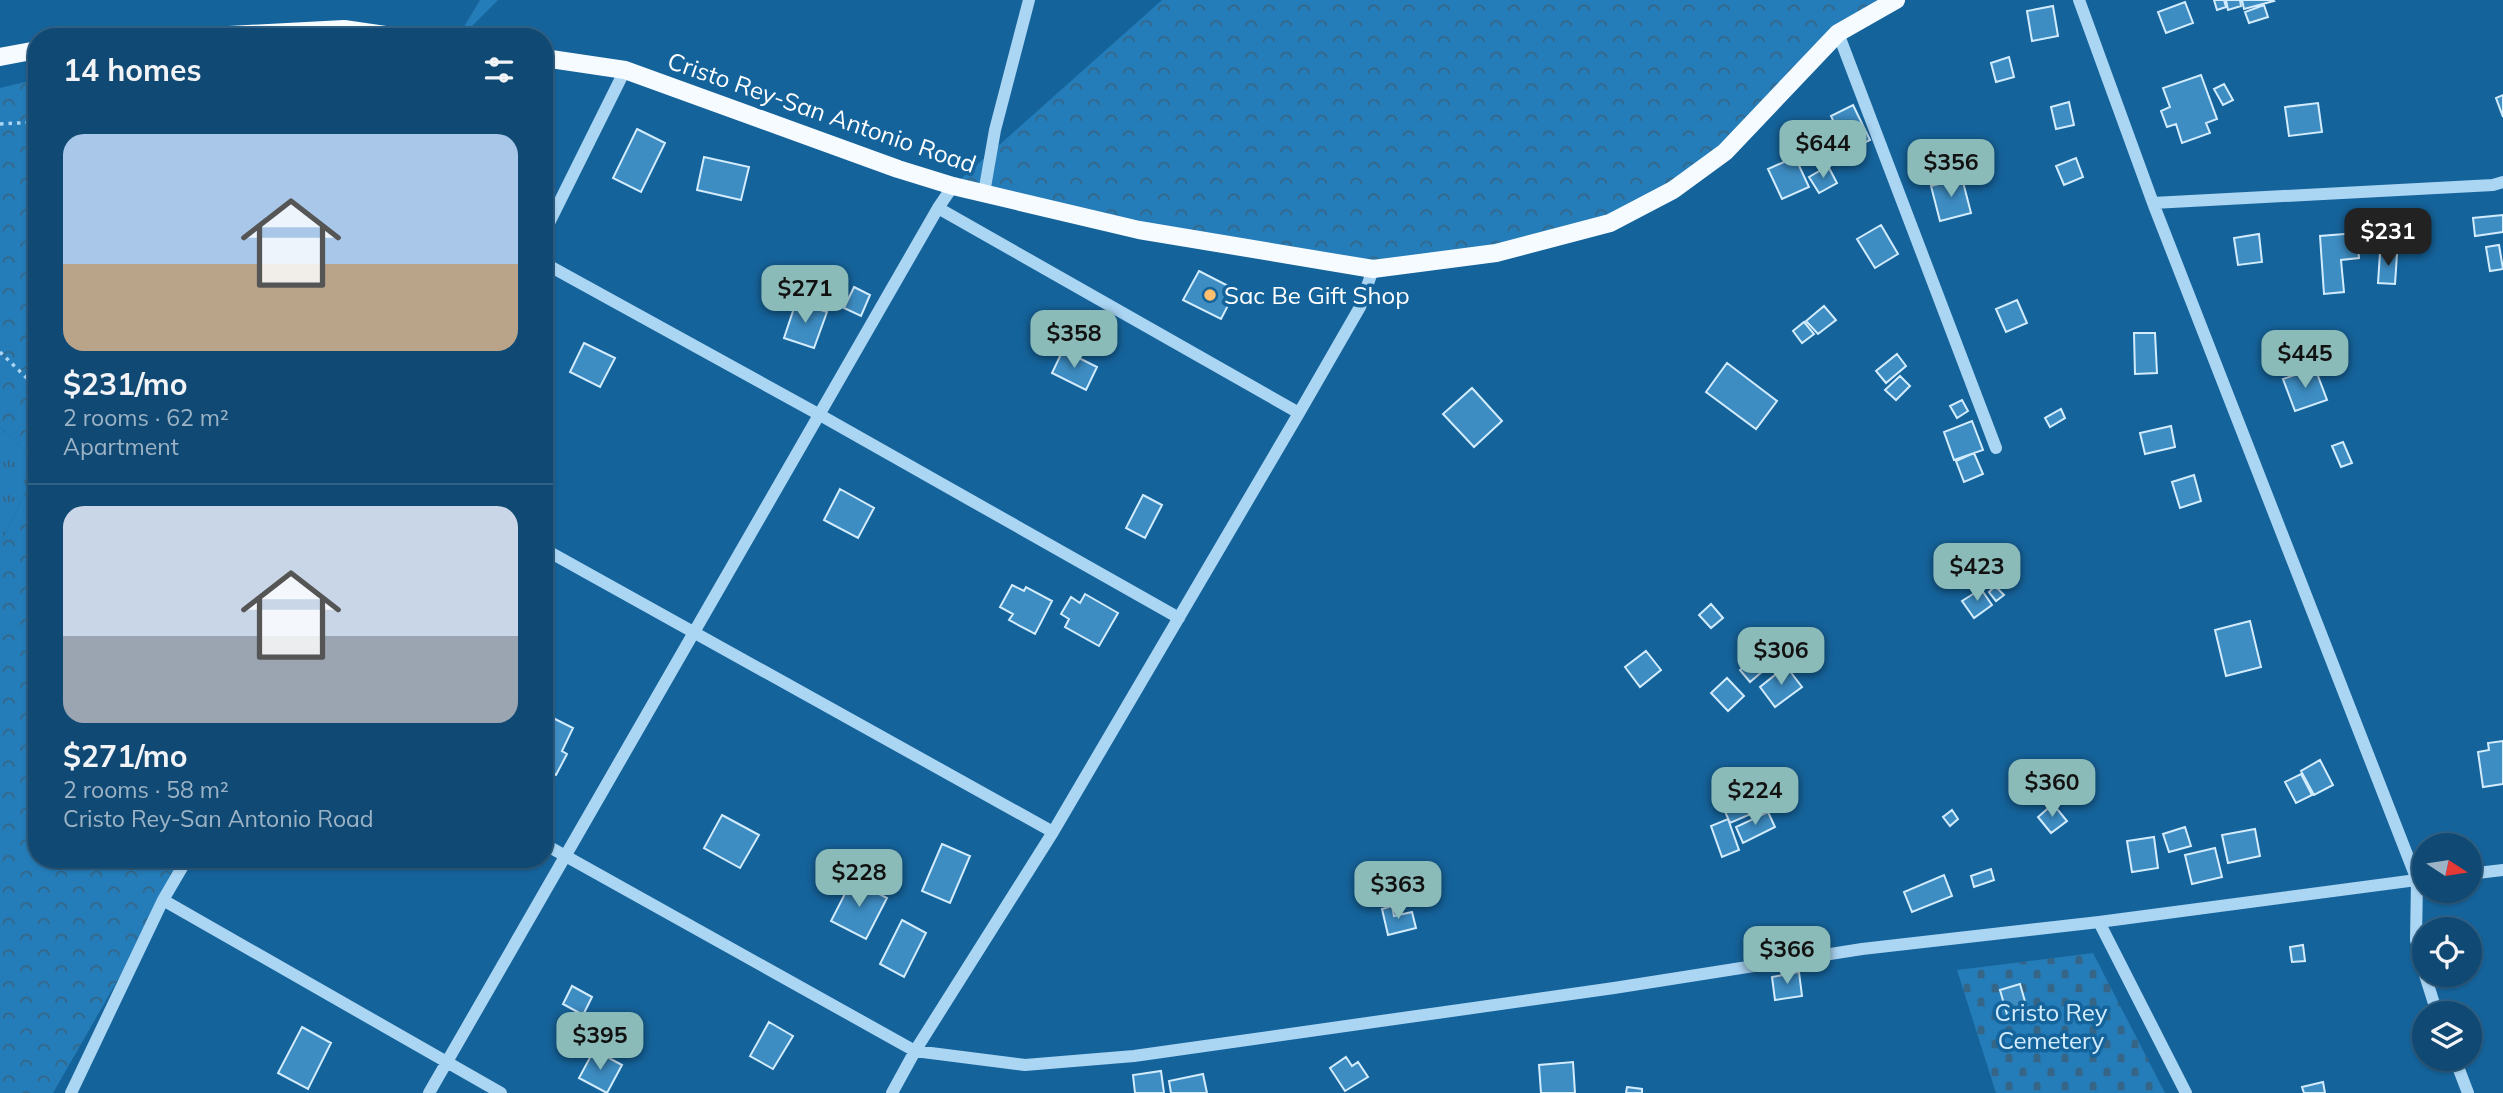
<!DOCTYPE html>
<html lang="en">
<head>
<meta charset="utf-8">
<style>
	:root { --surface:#104a74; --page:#195179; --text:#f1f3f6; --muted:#9cb3c5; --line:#306286; --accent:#8bbbb9 }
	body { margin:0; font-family:Mulish,sans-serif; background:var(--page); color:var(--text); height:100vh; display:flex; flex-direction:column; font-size:26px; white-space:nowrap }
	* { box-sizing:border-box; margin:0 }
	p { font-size:23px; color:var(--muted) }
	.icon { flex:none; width:38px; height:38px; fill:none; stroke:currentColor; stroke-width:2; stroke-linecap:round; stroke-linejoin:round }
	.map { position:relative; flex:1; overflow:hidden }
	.side { position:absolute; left:28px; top:28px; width:525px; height:840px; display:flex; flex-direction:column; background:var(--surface); border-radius:28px; box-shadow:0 2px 5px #0004,0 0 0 2px var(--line) }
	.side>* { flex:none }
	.needle { width:46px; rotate:102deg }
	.controls { position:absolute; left:2412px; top:833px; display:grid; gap:14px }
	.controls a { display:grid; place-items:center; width:70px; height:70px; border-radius:50%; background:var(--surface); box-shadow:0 2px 5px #0004,0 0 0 2px var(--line); font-size:35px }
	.price { position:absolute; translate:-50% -60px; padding:0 16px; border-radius:14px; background:var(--accent); color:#111; font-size:23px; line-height:46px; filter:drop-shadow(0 2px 4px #0008) }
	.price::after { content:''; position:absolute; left:50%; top:42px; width:21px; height:16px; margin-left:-10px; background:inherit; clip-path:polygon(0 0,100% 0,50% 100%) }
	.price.current { background:#222; color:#fff }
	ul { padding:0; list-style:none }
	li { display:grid; align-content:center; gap:14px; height:371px; padding:0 35px }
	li+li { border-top:2px solid var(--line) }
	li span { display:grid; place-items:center; height:217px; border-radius:21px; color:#555 }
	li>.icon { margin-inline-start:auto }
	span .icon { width:126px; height:126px; fill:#fffc; stroke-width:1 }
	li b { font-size:30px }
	h2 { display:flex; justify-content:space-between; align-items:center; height:84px; padding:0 35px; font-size:30px }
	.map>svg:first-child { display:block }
	.grass { fill:url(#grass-tufts) }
	.forest { fill:url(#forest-crowns) }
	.cemetery { fill:url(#cemetery-stones) }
	.building { fill:#3d8cc2; stroke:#d2ecfd; stroke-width:2 }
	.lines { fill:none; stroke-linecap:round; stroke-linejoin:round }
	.path { stroke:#aad5f3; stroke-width:3.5; stroke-dasharray:3.5 5; stroke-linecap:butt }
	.minor { stroke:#aad5f3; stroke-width:12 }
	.major { stroke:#f6fbff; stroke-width:18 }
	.poi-dot { fill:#ffbf6c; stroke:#15639b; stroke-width:2.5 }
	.labels { text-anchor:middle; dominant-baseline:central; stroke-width:7; stroke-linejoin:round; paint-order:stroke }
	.street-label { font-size:24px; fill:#fff; stroke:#15639b }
	.poi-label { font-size:24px; fill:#fff; stroke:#15639b; text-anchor:start }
	.park-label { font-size:24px; fill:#d2ecfd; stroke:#15639b }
</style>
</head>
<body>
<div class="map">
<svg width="2503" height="1093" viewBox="0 0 2503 1093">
	<defs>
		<pattern id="grass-tufts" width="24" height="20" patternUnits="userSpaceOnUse" patternTransform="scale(1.75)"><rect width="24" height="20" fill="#247cb8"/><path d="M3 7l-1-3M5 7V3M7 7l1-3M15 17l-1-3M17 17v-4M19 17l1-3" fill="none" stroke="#366687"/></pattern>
		<pattern id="forest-crowns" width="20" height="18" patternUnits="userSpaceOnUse" patternTransform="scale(1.75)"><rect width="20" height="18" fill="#247cb8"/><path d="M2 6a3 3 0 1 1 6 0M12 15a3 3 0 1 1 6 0" fill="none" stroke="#366687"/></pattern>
		<pattern id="cemetery-stones" width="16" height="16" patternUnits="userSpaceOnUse" patternTransform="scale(1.75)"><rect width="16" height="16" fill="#247cb8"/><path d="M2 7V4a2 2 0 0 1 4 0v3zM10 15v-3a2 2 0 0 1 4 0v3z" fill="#366687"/></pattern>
	</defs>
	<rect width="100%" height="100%" fill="#15639b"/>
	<path class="grass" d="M0,427l37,34v8l-37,76z"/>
	<path class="forest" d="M480,0h18l-37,37h-3z
		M1162,0h734l-58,33 -113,119 -115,71 -237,46 -420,-83z
		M37,79v382l-37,-34v-339z
		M37,469v390h150l-134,234h-53v-548z"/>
	<path class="cemetery" d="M2093,953l72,140h-169l-39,-123z"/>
	<path class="building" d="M2214,0h10l2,7 -9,3z
		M2226,0h14l1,6 -13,4z
		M2242,0h31l1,1 -30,8z
		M2185,2l8,21 -27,10 -8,-21z
		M2264,5l4,12 -19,6 -4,-11z
		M2053,6l5,30 -26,5 -5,-30z
		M2009,57l5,20 -18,5 -5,-19z
		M2201,75l16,44 -11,4 4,10 -28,10 -6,-19 -9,3 -6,-16 9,-4 -7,-19z
		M2224,84l9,16 -10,5 -9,-16z
		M2503,95v22l-7,-19z
		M2069,102l5,23 -18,4 -5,-22z
		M2318,103l4,29 -33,4 -4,-29z
		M1853,105l17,35 -23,11 -16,-35z
		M637,129l28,14 -24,49 -28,-14z
		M704,157l45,10 -8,33 -44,-10z
		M1795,157l14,30 -27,12 -14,-30z
		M2076,158l7,19 -19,8 -8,-19z
		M1828,166l9,17 -18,10 -10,-16z
		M1962,178l9,35 -31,8 -9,-35z
		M2503,215v17l-28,4 -2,-18z
		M2393,220l1,14 -25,2 -1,-13z
		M1881,225l17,29 -23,14 -18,-29z
		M2357,233l2,25 -18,2 3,32 -20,2 -4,-58z
		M2259,234l3,28 -24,3 -4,-27z
		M2499,245l4,24 -13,2 -4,-24z
		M2380,253l17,1 -2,30 -17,-1z
		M1199,271l37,19 -15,29 -38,-19z
		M854,287l16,8 -9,21 -17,-8z
		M2017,300l10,23 -21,9 -10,-23z
		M796,302l31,10 -13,36 -30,-10z
		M1824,306l12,14 -18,14 -12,-13z
		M1804,322l10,12 -12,9 -9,-12z
		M2134,333h21l2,40 -22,1z
		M584,343l31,15 -15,29 -30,-15z
		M1063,350l34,17 -11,23 -34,-17z
		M1897,354l9,12 -20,17 -10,-12z
		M1727,363l50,38 -21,28 -50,-37z
		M2315,368l12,32 -32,11 -12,-32z
		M1900,376l10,10 -14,14 -11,-10z
		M1472,388l30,33 -28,26 -31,-33z
		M1962,400l6,11 -11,7 -7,-12z
		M2061,409l4,9 -15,9 -5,-9z
		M1972,421l11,29 -29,10 -10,-28z
		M2171,426l4,21 -30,7 -5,-21z
		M2343,442l9,21 -11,4 -9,-21z
		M1974,453l9,21 -19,8 -8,-21z
		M2194,475l7,26 -21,7 -8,-26z
		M840,489l34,19 -16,30 -34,-18z
		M1143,495l19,10 -17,33 -19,-10z
		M1012,585l12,6 2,-4 26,14 -17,33 -26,-14 4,-6 -13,-7z
		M1995,586l9,9 -8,6 -7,-9z
		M1981,589l11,16 -18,13 -12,-17z
		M1085,594l33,19 -19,33 -34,-19 4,-8 -8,-5 10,-17 9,6z
		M1711,604l12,14 -12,10 -12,-13z
		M2250,621l11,46 -35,9 -11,-46z
		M1646,651l15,19 -21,17 -15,-20z
		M1752,659l11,12 -13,11 -10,-12z
		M1786,666l16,21 -27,20 -15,-20z
		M1727,678l17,18 -16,15 -17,-18z
		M553,718l20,10 -11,23 5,3 -11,21 -12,-6v-35z
		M2503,741v43l-20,3 -5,-35 11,-2 -1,-7z
		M2320,760l13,25 -19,10 -13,-24z
		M2301,774l11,21 -16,8 -11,-21z
		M1747,797l6,16 -23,10 -7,-16z
		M2053,804l14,17 -16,12 -13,-16z
		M1952,810l6,9 -8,7 -7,-9z
		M1768,812l7,15 -32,16 -7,-16z
		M722,815l37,20 -19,33 -36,-20z
		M1728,819l11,31 -17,7 -11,-31z
		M2185,827l6,19 -22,6 -6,-18z
		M2255,829l5,27 -32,7 -6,-28z
		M2154,837l4,31 -26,4 -5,-31z
		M942,844l28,12 -20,47 -28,-12z
		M2215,848l7,29 -30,7 -7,-29z
		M1991,869l3,11 -20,7 -3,-11z
		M1944,875l8,21 -40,16 -8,-20z
		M852,880l35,18 -21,41 -35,-18z
		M1392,906l2,10 18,-4 4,16 -28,7 -6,-26z
		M902,920l24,13 -22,44 -24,-13z
		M2303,945l2,16 -13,1 -2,-15z
		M1799,972l3,24 -27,4 -3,-23z
		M2020,984l8,28 -20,6 -8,-28z
		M572,986l20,11 -9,18 -20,-11z
		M769,1022l24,14 -20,33 -23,-13z
		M302,1027l29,16 -23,46 -30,-16z
		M594,1050l28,15 -15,28 -28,-15z
		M1346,1057l6,9 6,-4 10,15 -23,14 -15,-23z
		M1573,1062l2,31h-34l-2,-28z
		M1161,1071l3,22h-29l-2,-18z
		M1203,1074l4,19h-36l-2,-12z
		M2323,1082l2,11h-21l-2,-6z
		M1627,1087l15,2v4h-16z"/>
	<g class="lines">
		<path class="path" d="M0,124l37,-2
			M0,352l37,36"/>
		<path class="minor" d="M2079,0l74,203 264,677 -1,60 8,31
			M1838,33l158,415
			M953,186l-15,22 361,205
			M984,193l11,-63 34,-130
			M2153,203l340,-18 10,-3
			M544,233l81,-163
			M544,263l276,152 359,203
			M544,549l509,283
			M544,844l371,207 110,14 109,-9 480,-68 248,-39 237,-27 325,-43
			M2469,874l34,-4
			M163,900l338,193
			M2099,922l87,171
			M2425,975l12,38
			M2455,1059l13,34
			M71,1093l92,-193 24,-41
			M429,1093l509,-885
			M892,1093l23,-42 138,-219 246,-419 61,-106 13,-38"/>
		<path class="major" d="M192,37l152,-8 55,8
			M0,57l37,-7
			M544,58l81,12 273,99 55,17 186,44 234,39 123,-16 114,-30 63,-33 52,-38 113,-119 58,-33"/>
	</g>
	<circle class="poi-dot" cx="1210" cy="295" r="7"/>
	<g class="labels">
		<g class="street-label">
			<text transform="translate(822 112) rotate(19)">Cristo Rey-San Antonio Road</text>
		</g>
		<g class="poi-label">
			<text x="1224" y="295">Sac Be Gift Shop</text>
		</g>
		<g class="park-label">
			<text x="2051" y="1012">Cristo Rey<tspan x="2051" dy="28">Cemetery</tspan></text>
		</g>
	</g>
</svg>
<div class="controls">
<a><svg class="needle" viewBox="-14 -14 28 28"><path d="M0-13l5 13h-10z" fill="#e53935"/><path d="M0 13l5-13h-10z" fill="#9cb3c5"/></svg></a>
<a><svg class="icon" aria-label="locate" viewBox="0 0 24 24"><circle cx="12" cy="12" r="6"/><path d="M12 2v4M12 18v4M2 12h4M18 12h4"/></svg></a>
<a><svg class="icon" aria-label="layers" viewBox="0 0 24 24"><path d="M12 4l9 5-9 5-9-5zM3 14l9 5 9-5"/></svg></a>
</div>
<b class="price" style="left:1823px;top:180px">$644</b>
<b class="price" style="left:1951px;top:199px">$356</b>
<b class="price current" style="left:2388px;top:268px">$231</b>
<b class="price" style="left:805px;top:325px">$271</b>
<b class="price" style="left:1074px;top:370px">$358</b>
<b class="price" style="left:2305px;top:390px">$445</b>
<b class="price" style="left:1977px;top:603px">$423</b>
<b class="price" style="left:1781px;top:687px">$306</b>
<b class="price" style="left:2052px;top:819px">$360</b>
<b class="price" style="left:1755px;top:827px">$224</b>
<b class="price" style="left:859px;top:909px">$228</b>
<b class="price" style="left:1398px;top:921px">$363</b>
<b class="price" style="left:1787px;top:986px">$366</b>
<b class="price" style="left:600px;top:1072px">$395</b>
<section class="side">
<h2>14 homes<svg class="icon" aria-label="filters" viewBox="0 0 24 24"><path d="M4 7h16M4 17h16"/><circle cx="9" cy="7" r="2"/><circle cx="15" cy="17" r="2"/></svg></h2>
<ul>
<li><span style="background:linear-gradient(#a9c7e8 60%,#b9a48a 0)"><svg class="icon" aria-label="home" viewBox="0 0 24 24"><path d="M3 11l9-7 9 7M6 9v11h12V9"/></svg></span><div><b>$231/mo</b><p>2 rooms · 62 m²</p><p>Apartment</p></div></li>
<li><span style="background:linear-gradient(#c9d6e8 60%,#9aa5b1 0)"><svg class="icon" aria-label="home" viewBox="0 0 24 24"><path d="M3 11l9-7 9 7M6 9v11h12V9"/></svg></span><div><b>$271/mo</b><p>2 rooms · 58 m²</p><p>Cristo Rey-San Antonio Road</p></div></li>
</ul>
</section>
</div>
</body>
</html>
